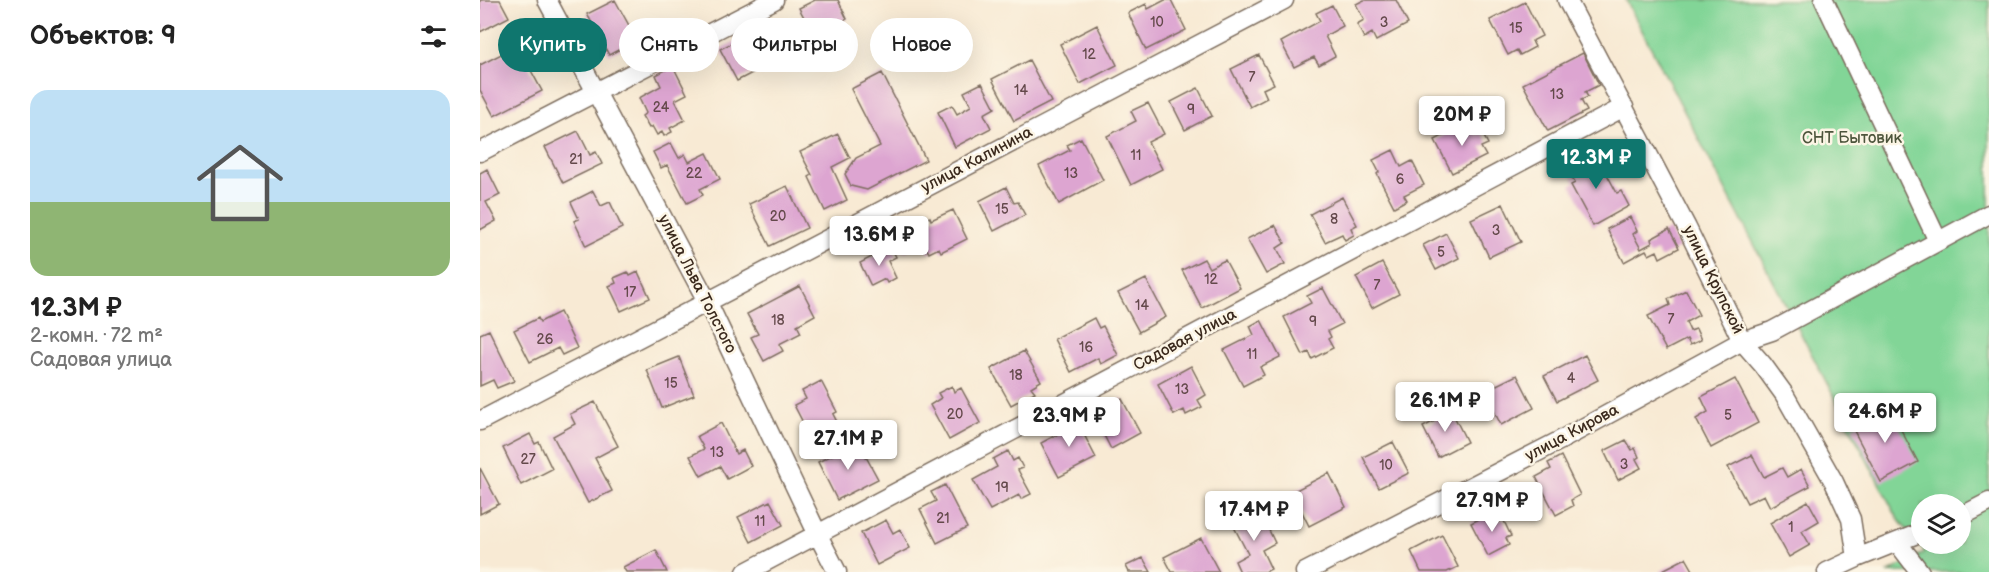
<!DOCTYPE html>
<html lang="ru">
<head>
<meta charset="utf-8">
<style>
	:root { --surface:#fff; --page:#f6f6f6; --text:#222; --muted:#767676; --line:#e0e0e0; --accent:#0f766e }
	body { margin:0; font-family:"Balsamiq Sans",sans-serif; background:var(--page); color:var(--text); height:100vh; display:flex; flex-direction:column; font-size:22px; white-space:nowrap }
	* { box-sizing:border-box; margin:0 }
	p { font-size:20px; color:var(--muted) }
	.icon { flex:none; width:33px; height:33px; fill:none; stroke:currentColor; stroke-width:2; stroke-linecap:round; stroke-linejoin:round }
	.map { position:relative; flex:1; overflow:hidden }
	.sheet { display:flex; flex-direction:column; background:var(--surface); width:480px }
	.sheet>* { flex:none }
	.top-card { position:absolute; left:18px; top:18px; width:570px; height:54px; display:flex; gap:12px }
	.buttons { position:absolute; left:1431px; top:494px; display:grid; gap:12px }
	.buttons a { display:grid; place-items:center; width:60px; height:60px; border-radius:50%; background:var(--surface); box-shadow:0 6px 24px #0002; font-size:30px }
	.price { position:absolute; translate:-50% -51px; padding:0 14px; border-radius:6px; background:#fff; color:#222; font-size:20px; line-height:39px; filter:drop-shadow(0 2px 3px #0008) }
	.price::after { content:''; position:absolute; left:50%; top:36px; width:18px; height:14px; margin-left:-9px; background:inherit; clip-path:polygon(0 0,100% 0,50% 100%) }
	.price.active { background:var(--accent); color:#fff }
	ul { padding:0; list-style:none }
	li { display:grid; align-content:center; gap:12px; height:318px; padding:0 30px }
	li+li { border-top:2px solid var(--line) }
	li span { display:grid; place-items:center; height:186px; border-radius:18px; color:#555 }
	li>.icon { margin-inline-start:auto }
	span .icon { width:108px; height:108px; fill:#fffc; stroke-width:1 }
	li b { font-size:26px }
	h2 { display:flex; justify-content:space-between; align-items:center; height:72px; padding:0 30px; font-size:26px }
	.pill { padding:0 21px; border-radius:27px; background:var(--surface); box-shadow:0 6px 24px #0002; font-size:21px; line-height:54px }
	.pill.active { background:var(--accent); color:#fff }
	main { display:flex; flex:1; min-height:0 }
	.map>svg:first-child { display:block }
	.garden { fill:#82d597; stroke:#5e805a; stroke-width:1.5; fill-rule:evenodd }
	.building { fill:#dda5d1 }
	.lines { fill:none; stroke-linecap:round; stroke-linejoin:round }
	.minor-casing { stroke:#7d6d5e; stroke-width:21 }
	.minor { stroke:#fff; stroke-width:18 }
	.labels { text-anchor:middle; dominant-baseline:central; stroke-width:5; stroke-linejoin:round; paint-order:stroke }
	.number-label { font-size:14px; fill:#64494b }
	.park-label { font-size:16px; fill:#4d553c; stroke:#fcf5e5 }
	.street-label { font-size:16px; fill:#3b2a1e; stroke:#fcf5e5 }
</style>
</head>
<body>
<main>
<section class="sheet">
<h2>Объектов: 9<svg class="icon" aria-label="filters" viewBox="0 0 24 24"><path d="M4 7h16M4 17h16"/><circle cx="9" cy="7" r="2"/><circle cx="15" cy="17" r="2"/></svg></h2>
<ul>
<li><span style="background:linear-gradient(#bfe0f5 60%,#8fb573 0)"><svg class="icon" aria-label="home" viewBox="0 0 24 24"><path d="M3 11l9-7 9 7M6 9v11h12V9"/></svg></span><div><b>12.3M ₽</b><p>2-комн. · 72 m²</p><p>Садовая улица</p></div></li>
</ul>
</section>
<div class="map">
<svg width="1509" height="572" viewBox="0 0 1509 572">
	<rect width="100%" height="100%" fill="#fcf5e5"/>
	<filter id="ink" filterUnits="userSpaceOnUse"><feTurbulence type="fractalNoise" baseFrequency=".0167" numOctaves="2"/><feDisplacementMap in="SourceGraphic" scale="12" xChannelSelector="R" yChannelSelector="G"/><feConvolveMatrix kernelMatrix="1 2 1 2 8 2 1 2 1" color-interpolation-filters="sRGB"/></filter>
	<filter id="wash" filterUnits="userSpaceOnUse"><feTurbulence type="fractalNoise" baseFrequency=".008" numOctaves="4" result="noise"/><feDisplacementMap in="SourceGraphic" scale="24" xChannelSelector="R" yChannelSelector="G"/><feGaussianBlur stdDeviation="1.35" result="paint"/><feColorMatrix in="noise" values="0 0 0 0 0 0 0 0 0 0 0 0 0 0 0 0 0 1.4 0 .05"/><feComposite in="paint" operator="in"/></filter>
	<g filter="url(#wash)">
		<rect width="100%" height="100%" fill="#f8ead4"/>
		<path class="garden" d="M1146,0h363v572h-100l36,-20 -27,-33zM1442,504h38v39h-38z"/>
		<g id="blocks">
			<path class="building" d="M0,0h20l9,17 -29,15z
				M135,0l22,40 -28,15 -9,-17 -7,4 -8,-16 7,-3 -5,-9z
				M335,0h23l9,19 -33,17 -15,-28z
				M685,0h6l15,30 -40,20 -18,-37 18,-9 2,5z
				M884,0h32l12,24 -32,17 -4,-8 -8,5 -7,-14 7,-4 -8,-16z
				M1045,2l17,34 -10,5 3,6 -15,8 -3,-5 -9,5 -18,-35z
				M852,5l11,21 -18,10 10,20 -16,9 -5,-8 -20,10 -13,-25 39,-21 -4,-8z
				M284,15l13,25 -8,4 8,16 -40,21 -17,-32 30,-15 -5,-9z
				M617,25l20,40 -37,19 -20,-40z
				M58,39l7,14 -18,10 15,28 -48,25 -14,-26v-25l39,-20 1,3z
				M1103,53l16,32 -14,7 3,5 -7,3 6,11 -39,20 -25,-47z
				M779,55l15,29 -11,5 4,9 -17,9 -19,-38z
				M549,60l22,42 -37,19 -22,-42z
				M193,66l14,28 -12,6 10,20 -15,8 2,4 -8,4 -2,-4 -5,3 -5,-9 -3,2 -7,-12 4,-3 -7,-15 22,-12 -5,-11z
				M402,73l44,87 -59,30 -16,-4 -6,-12 11,-16 24,-12 -29,-57z
				M502,83l13,25 -11,6 7,14 -36,19 -17,-35 14,-7 5,9 14,-8 -7,-14z
				M718,88l14,28 -27,14 -14,-28z
				M668,103l16,31 -16,8 14,27 -31,16 -24,-49 29,-15 -5,-10z
				M989,122l7,13 6,-2 6,11 -7,3 5,9 -34,17 -17,-33z
				M98,131l12,24 6,-3 6,12 -39,19 -18,-36z
				M358,134l12,24 -18,9 15,33 -22,11 -16,-34 3,-2 -12,-23z
				M601,138l22,42 -44,24 -20,-38 31,-16 -3,-5z
				M191,143l8,15 6,-4 4,8 18,-9 13,26 -20,10 3,6 -16,8 -20,-38 -6,3 -8,-16z
				M913,150l8,17 11,-6 12,24 -20,10 3,5 -13,7 -17,-33 2,-2 -6,-12z
				M1115,152l22,41 4,-2 8,15 -36,20 -22,-41 4,-2 -9,-15z
				M7,169l13,26 -14,7 10,19 -16,9v-57z
				M307,186l20,42 -37,18 -21,-42z
				M526,187l8,16 4,-1 7,13 -31,16 -15,-30z
				M113,191l8,15 9,-4 12,26 -36,18 -12,-25 5,-2 -8,-17z
				M862,197l15,28 -6,3 3,7 -9,5 -3,-6 -17,8 -15,-28z
				M1023,204l18,38 -32,15 -18,-38z
				M473,210l14,29 -26,13 -2,-4 -10,5 -6,-11 -19,10 -9,-19 20,-10 3,7 9,-5 -2,-6 5,-2 1,3z
				M1150,217l7,14 -4,3 8,15 11,-6 -1,-4 18,-10 10,19 -19,10 -3,-7 -8,4 -3,-5 -22,12 -17,-33z
				M795,225l10,18 -8,5 8,16 -19,10 -19,-35z
				M966,233l13,25 -23,12 -13,-25z
				M411,247l5,10 -8,4 8,17 -9,5 -2,-4 -14,7 -11,-23z
				M724,259l5,9 16,-8 15,28 -38,20 -20,-38z
				M902,263l17,31 -27,14 -16,-31z
				M148,272l2,4 8,-4 12,26 -29,13 -12,-25 7,-3 -2,-5z
				M666,279l20,38 -27,15 -21,-39z
				M320,286l15,29 -18,10 4,8 -22,11 4,7 -19,10 -13,-24 7,-3 -11,-20z
				M843,288l19,36 -14,7 3,6 -3,2 5,9 -21,11 -3,-7 -6,3 -19,-38 27,-14 -4,-7z
				M1206,290l13,25 -13,7 4,9 6,-2 5,11 -11,5 -3,-6 -21,11 -18,-34 22,-11 -2,-6z
				M80,312l17,36 -15,7 -4,-7 -28,14 -16,-32 24,-12 2,4z
				M614,318l5,10 4,-2 15,29 -17,9 -3,-6 -27,14 -17,-33z
				M781,320l19,37 -20,10 4,8 -21,11 -19,-36 30,-15 -4,-9z
				M9,330l25,51 -17,7 -4,-8 -13,6v-52z
				M544,351l17,30 -10,6 4,5 -24,13 -20,-36z
				M1105,355l13,25 -41,21 -13,-25z
				M199,357l15,38 -32,13 -15,-38z
				M711,366l15,29 -8,5 4,7 -16,8 -2,-5 -10,5 -16,-31z
				M1037,375l17,33 -33,17 -17,-34z
				M1255,379l23,44 -47,25 -15,-29 12,-7 -7,-15z
				M341,381l16,31 -4,2 5,10 -27,14 -17,-33 12,-6 -4,-8z
				M472,386l2,6 7,-4 19,35 -31,17 -19,-35 11,-7 -3,-5z
				M642,399l18,34 -29,16 -18,-35z
				M115,402l23,44 -23,12 17,33 -24,12 -35,-67 22,-12 -5,-10z
				M1409,407l29,55 -37,20 -29,-55z
				M970,408l17,34 -29,15 -15,-30 12,-6 -2,-5z
				M595,417l21,41 -37,19 -18,-34 21,-11 -3,-6z
				M241,423l15,31 7,-4 8,16 -24,13 -7,-13 -19,10 -11,-20 14,-7 -7,-13z
				M50,434l5,10 4,-2 13,27 -31,16 -18,-37z
				M1146,440l6,10 3,-2 4,9 -3,2 5,9 -23,12 -14,-29z
				M378,442l20,37 -41,21 -19,-38z
				M913,442l16,31 -30,15 -16,-31z
				M528,451l5,10 5,-3 5,10 -5,2 13,24 -10,5 -2,-4 -29,15 -17,-30 24,-13 -4,-8z
				M1272,455l12,22 18,-9 5,9 14,-8 9,17 -40,21 -6,-12 -17,8 -19,-36z
				M1081,456l19,39 -9,5 2,6 -17,9 -20,-38 15,-8 -3,-6z
				M0,468l19,36 -19,10z
				M849,473l17,34 -37,19 -17,-34z
				M465,485l22,43 -30,15 -17,-34 16,-8 -5,-9z
				M290,501l13,24 -32,17 -13,-25z
				M1328,501l11,20 -17,10 8,14 -21,12 -19,-34z
				M779,509l5,9 6,-3 4,8 -7,3 8,17 -13,7 9,19 -6,3h-25l-5,-11 13,-7 -16,-31z
				M1014,512l5,9 4,-2 8,17 -5,2 3,7 -21,11 -17,-33z
				M406,520l7,13 7,-4 10,19 -33,17 -16,-32z
				M962,535l16,32 -11,5h-26l-10,-21z
				M721,538l18,34h-47l-8,-15z
				M176,550l11,22h-41l-3,-5z
				M663,558l8,14h-22l-3,-6z
				M1206,558l8,14h-35z"/>
		</g>
	</g>
	<g filter="url(#ink)">
		<use href="#blocks" fill-opacity="0" stroke="#7d6d5e" stroke-width="1.5"/>
		<g class="lines">
			<g class="minor-casing">
				<path id="minor" d="M67,0l160,301 111,234 19,37
					M1087,0l120,228 55,113 21,24 21,29 50,88 17,37 6,39
					M1344,0l114,241
					M0,152l294,-152
					M0,421l804,-421
					M1480,517l29,-15
					M1417,542l23,30
					M266,572l878,-465
					M825,572l254,-131 183,-100 30,-10 217,-117
					M1347,572l30,-14 65,-26"/>
			</g>
			<use href="#minor" class="minor"/>
		</g>
	</g>
	<g class="labels">
		<g class="number-label">
			<text x="677" y="22">10</text>
			<text x="904" y="22">3</text>
			<text x="1036" y="28">15</text>
			<text x="609" y="54">12</text>
			<text x="772" y="77">7</text>
			<text x="541" y="90">14</text>
			<text x="1077" y="94">13</text>
			<text x="181" y="107">24</text>
			<text x="711" y="109">9</text>
			<text x="656" y="155">11</text>
			<text x="96" y="159">21</text>
			<text x="214" y="173">22</text>
			<text x="591" y="173">13</text>
			<text x="920" y="179">6</text>
			<text x="522" y="209">15</text>
			<text x="298" y="216">20</text>
			<text x="854" y="219">8</text>
			<text x="1016" y="230">3</text>
			<text x="961" y="252">5</text>
			<text x="731" y="279">12</text>
			<text x="897" y="285">7</text>
			<text x="150" y="292">17</text>
			<text x="662" y="305">14</text>
			<text x="1191" y="319">7</text>
			<text x="298" y="320">18</text>
			<text x="833" y="321">9</text>
			<text x="65" y="339">26</text>
			<text x="606" y="347">16</text>
			<text x="772" y="354">11</text>
			<text x="536" y="375">18</text>
			<text x="1091" y="378">4</text>
			<text x="191" y="383">15</text>
			<text x="702" y="389">13</text>
			<text x="475" y="414">20</text>
			<text x="1248" y="415">5</text>
			<text x="237" y="452">13</text>
			<text x="48" y="459">27</text>
			<text x="1144" y="464">3</text>
			<text x="906" y="465">10</text>
			<text x="522" y="487">19</text>
			<text x="463" y="518">21</text>
			<text x="280" y="521">11</text>
			<text x="1311" y="527">1</text>
		</g>
		<g class="park-label">
			<text x="1372" y="138">СНТ Бытовик</text>
		</g>
		<g class="street-label">
			<text transform="translate(497 160) rotate(-28)">улица Калинина</text>
			<text transform="translate(1233 280) rotate(64)">улица Крупской</text>
			<text transform="translate(217 284) rotate(63)">улица Льва Толстого</text>
			<text transform="translate(705 340) rotate(-28)">Садовая улица</text>
			<text transform="translate(1092 433) rotate(-28)">улица Кирова</text>
		</g>
	</g>
</svg>
<div class="buttons">
<a><svg class="icon" aria-label="layers" viewBox="0 0 24 24"><path d="M12 4l9 5-9 5-9-5zM3 14l9 5 9-5"/></svg></a>
</div>
<b class="price" style="left:982px;top:147px">20M ₽</b>
<b class="price active" style="left:1116px;top:190px">12.3M ₽</b>
<b class="price" style="left:399px;top:267px">13.6M ₽</b>
<b class="price" style="left:965px;top:433px">26.1M ₽</b>
<b class="price" style="left:1405px;top:444px">24.6M ₽</b>
<b class="price" style="left:589px;top:448px">23.9M ₽</b>
<b class="price" style="left:368px;top:471px">27.1M ₽</b>
<b class="price" style="left:1012px;top:533px">27.9M ₽</b>
<b class="price" style="left:774px;top:542px">17.4M ₽</b>
<div class="top-card">
<a class="pill active">Купить</a>
<a class="pill">Снять</a>
<a class="pill">Фильтры</a>
<a class="pill">Новое</a>
</div>
</div>
</main>
</body>
</html>
